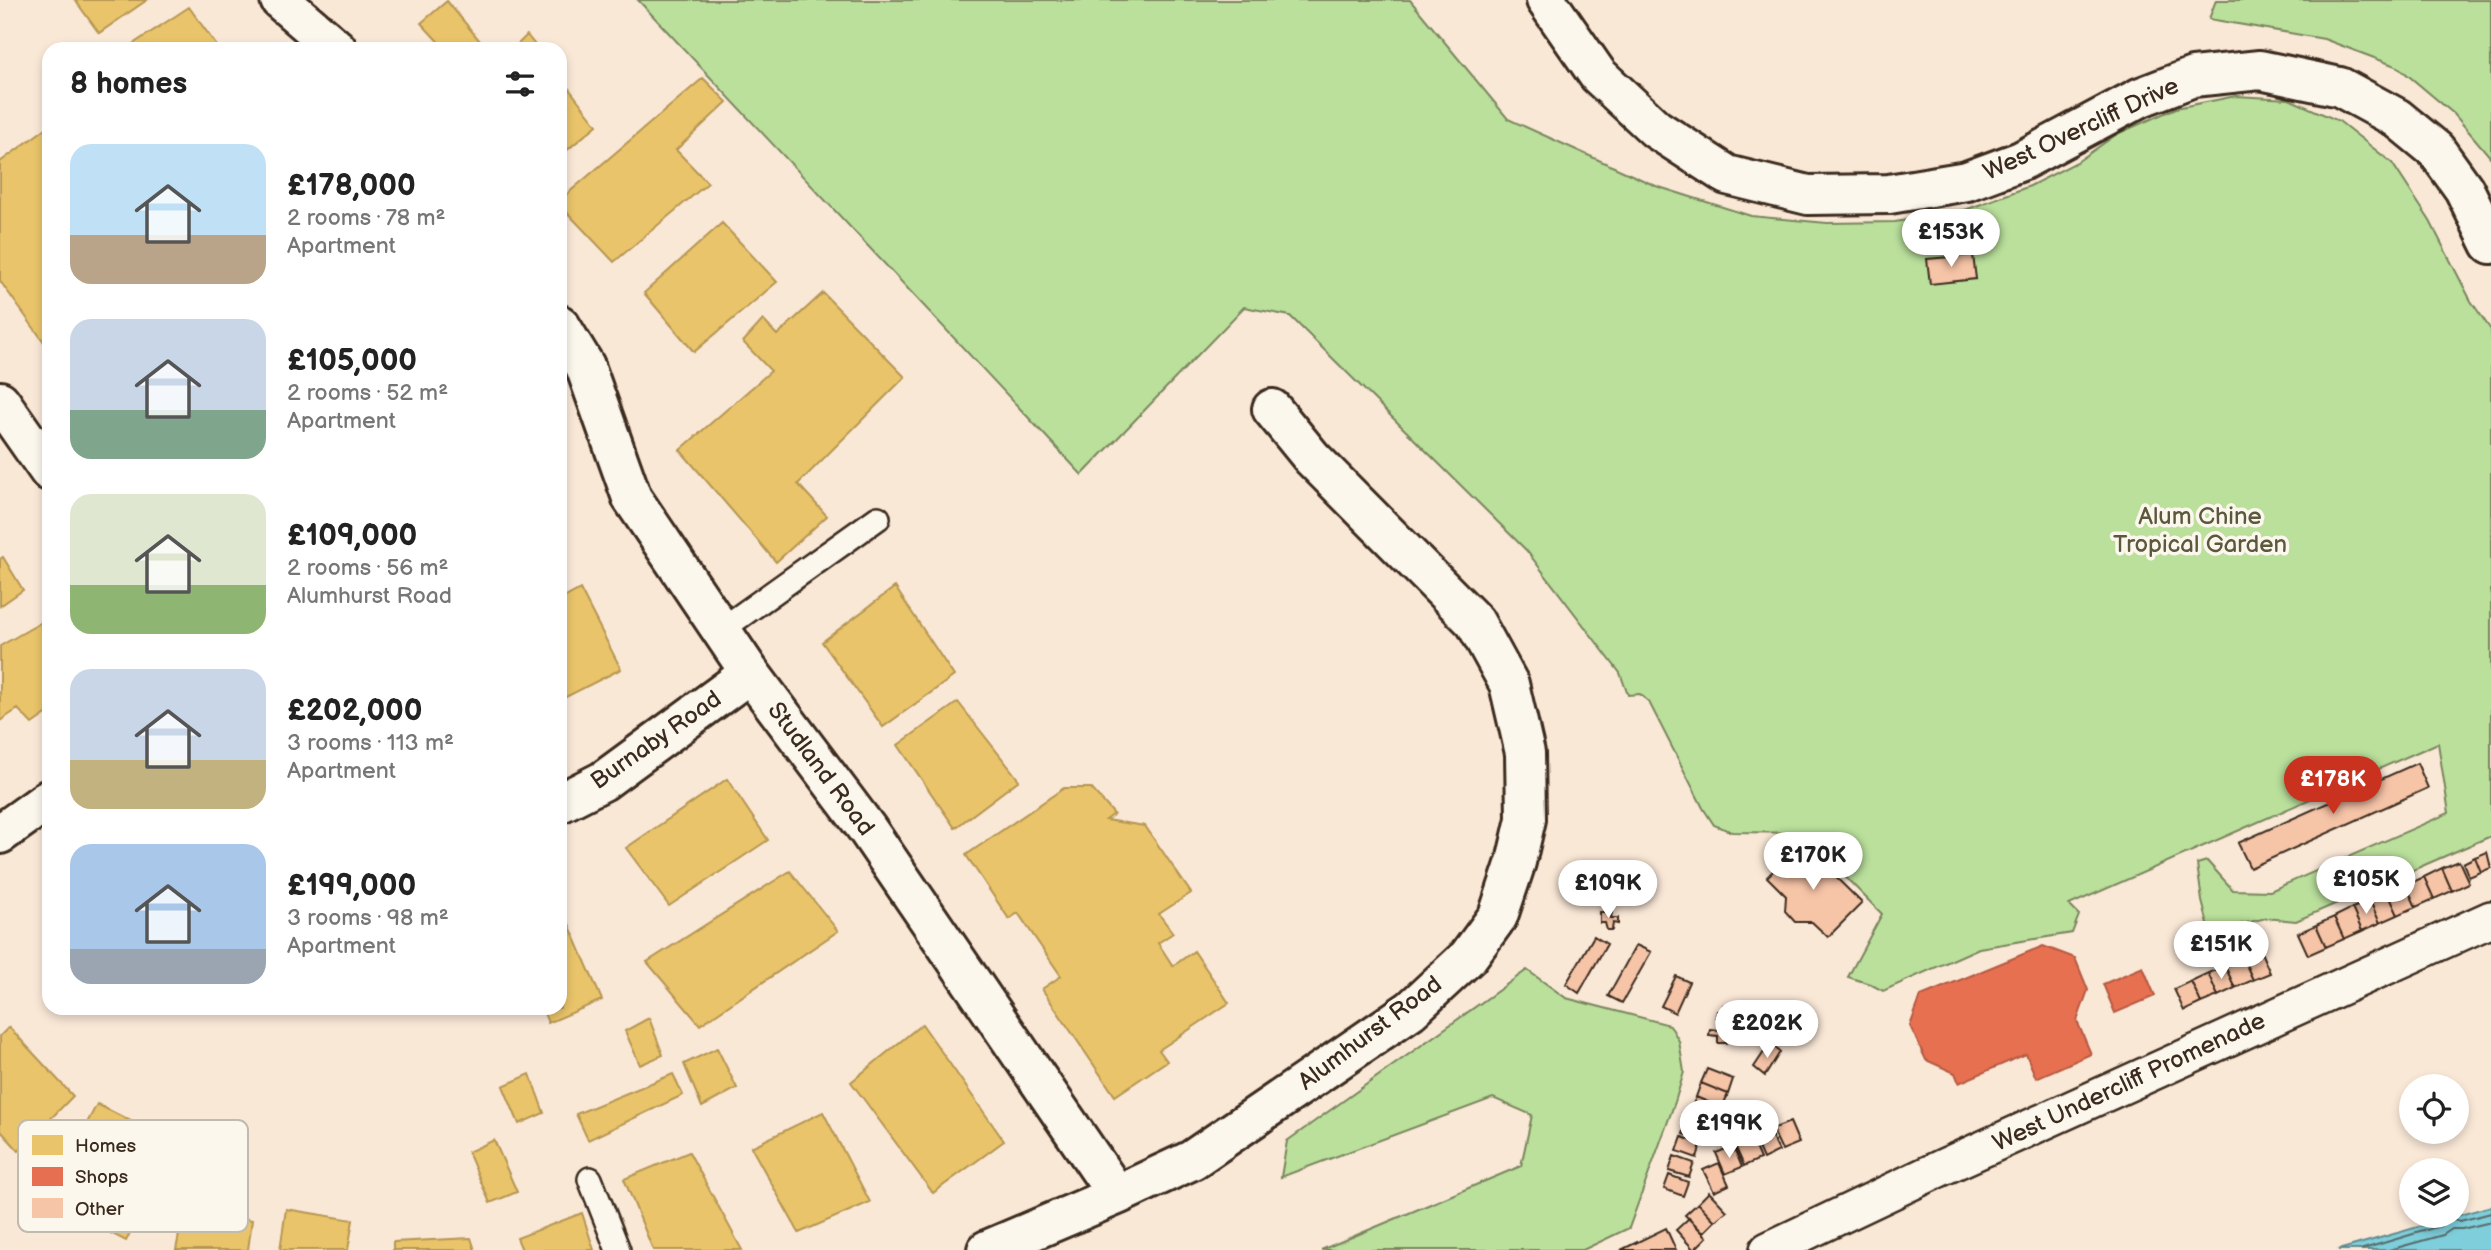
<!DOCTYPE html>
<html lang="en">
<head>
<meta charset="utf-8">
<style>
	:root { --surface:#fff; --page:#f6f6f6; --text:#222; --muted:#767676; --accent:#c8321e }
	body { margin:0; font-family:"Balsamiq Sans",sans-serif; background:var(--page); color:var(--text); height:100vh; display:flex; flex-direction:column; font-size:26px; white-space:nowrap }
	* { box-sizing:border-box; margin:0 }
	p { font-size:23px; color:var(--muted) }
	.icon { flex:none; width:38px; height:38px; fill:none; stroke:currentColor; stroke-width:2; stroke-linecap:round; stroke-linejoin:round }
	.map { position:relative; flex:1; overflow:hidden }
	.side { position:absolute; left:42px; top:42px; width:525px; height:973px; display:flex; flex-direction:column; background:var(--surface); border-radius:21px; box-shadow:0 4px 10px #0003 }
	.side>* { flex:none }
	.buttons { position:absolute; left:2399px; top:1074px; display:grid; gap:14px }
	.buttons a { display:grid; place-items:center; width:70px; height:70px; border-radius:50%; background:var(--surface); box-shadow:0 4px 10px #0003; font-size:35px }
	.price { position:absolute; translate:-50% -60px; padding:0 16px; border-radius:24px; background:#fff; color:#222; font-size:23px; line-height:46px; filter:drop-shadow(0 2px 4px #0008) }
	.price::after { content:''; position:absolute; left:50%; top:42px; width:21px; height:16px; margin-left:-10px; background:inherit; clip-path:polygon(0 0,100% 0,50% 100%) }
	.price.on { background:var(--accent); color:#fff }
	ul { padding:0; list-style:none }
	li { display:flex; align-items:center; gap:21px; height:175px; padding:0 28px }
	li span { display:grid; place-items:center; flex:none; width:196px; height:140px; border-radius:21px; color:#555 }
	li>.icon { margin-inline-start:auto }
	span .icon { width:84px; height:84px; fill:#fffc; stroke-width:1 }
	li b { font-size:30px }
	h2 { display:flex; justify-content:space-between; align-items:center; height:84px; padding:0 28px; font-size:30px }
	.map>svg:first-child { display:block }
	.green { fill:#bae09c; stroke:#7a855d; stroke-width:2 }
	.water { fill:#7ecedb; stroke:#638c8f; stroke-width:2 }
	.homes { fill:#e9c46a; stroke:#b59653; stroke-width:2 }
	.shops { fill:#e76f51; stroke:#b35a42; stroke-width:2 }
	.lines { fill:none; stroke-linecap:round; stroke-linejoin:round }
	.shore { stroke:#566c6a; stroke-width:2 }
	.building { fill:#f6c4a7; stroke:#3b2a1e; stroke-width:2 }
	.service-casing { stroke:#3b2a1e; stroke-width:28 }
	.pedestrian-casing { stroke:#3b2a1e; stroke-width:40 }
	.minor-casing { stroke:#3b2a1e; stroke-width:44 }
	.service { stroke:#fbf7ec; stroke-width:23 }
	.pedestrian { stroke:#fbf7ec; stroke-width:35 }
	.minor { stroke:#fbf7ec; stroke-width:38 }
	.labels { text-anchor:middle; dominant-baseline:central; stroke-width:7; stroke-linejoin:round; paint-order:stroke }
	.street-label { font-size:24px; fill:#3b2a1e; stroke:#fbf7ec }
	.park-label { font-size:24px; fill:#5b583e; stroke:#fbf7ec }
	.key { fill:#fbf7ec; stroke:#c1baae; stroke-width:2 }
	.key-label { font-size:19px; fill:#3b2a1e }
</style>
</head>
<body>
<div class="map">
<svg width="2491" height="1250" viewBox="0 0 2491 1250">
	<rect width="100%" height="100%" fill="#fae8d7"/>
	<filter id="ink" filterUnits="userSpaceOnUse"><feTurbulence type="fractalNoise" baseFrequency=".0143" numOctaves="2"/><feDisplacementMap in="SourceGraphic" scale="14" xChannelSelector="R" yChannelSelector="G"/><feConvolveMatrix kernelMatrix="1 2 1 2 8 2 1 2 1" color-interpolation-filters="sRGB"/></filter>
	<g filter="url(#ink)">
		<path class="green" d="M638,0h772l98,119 148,67 95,30 76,7 68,-1 70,-12 65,-24 47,-24 40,-28 59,-26 60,-12 53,3 50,22 53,42 38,58 41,80 20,29v506l-195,85 -30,-3 -56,14 -8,-31 -5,-37 10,-3 26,29 37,1 179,-78 -11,-70 -369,162 10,10 -7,18 -93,15 -96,43 -13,-7 -22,-7 34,-63 -80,-81 -70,-1 -18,-7 -11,-17 -54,-106 -9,-8 -12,1 -8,-22 -94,-123 -236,-234 -46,-9 -162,168z
			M2216,0h275v158l-37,-44 -56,-47 -74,-28 -115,-20z
			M1527,970l39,28 104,27 9,16 5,31 -9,30 -46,126 -46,22h-262l200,-84 11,-51 -39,-17 -212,79 6,-36z"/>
		<path class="water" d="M2491,1206v44h-153z"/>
		<path class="homes" d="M75,0h72l-48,33z
			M447,1l38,46 -40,2 -24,-26z
			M189,7l30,42h-82l-4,-5z
			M527,35l11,14h-25z
			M560,77l37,48 -37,31z
			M703,78l24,24 -51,48 32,33 -94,79 -54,-57v-5z
			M49,126v223l-49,-68v-119z
			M722,223l55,59 -83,70 -50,-59z
			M823,293l82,84 -107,107 29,32 -51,46 -96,-112 91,-79 -28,-29 20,-22 14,15z
			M3,557l20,33 -23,16v-47z
			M895,587l59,89 -71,51 -61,-85z
			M580,589l41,80 -57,29 -4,-8v-90z
			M49,618v94l-17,12 -14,-15 -18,12v-75z
			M958,702l61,78 -64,48 -57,-83z
			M727,779l41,61 -99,66 -43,-58z
			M1064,788h27l23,26 -8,6 39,6 46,67 -32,21 14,19 -15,10 15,23 21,-15 35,52 -70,47 8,11 -52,35 -73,-107 19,-13 -43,-63 -9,6 -43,-64z
			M790,871l48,60 -138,94 -53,-63z
			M565,915l37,85 -54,23 -6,-15h18v-91z
			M649,1018l14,37 -23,10 -15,-34z
			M922,1024l82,117 -71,52 -82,-111z
			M9,1027l64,69 -54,55 -19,-21v-94z
			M717,1048l20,40 -35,19 -18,-43z
			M530,1074l14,39 -25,11 -16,-38z
			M673,1074l10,21 -95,45 -12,-26z
			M97,1104l81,41 -52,96 -80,-41z
			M823,1112l47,90 -71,31 -48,-86z
			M494,1140l23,52 -27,11 -22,-51z
			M689,1152l53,98h-89l-29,-71z
			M185,1203l67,17 -4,30h-72z
			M286,1209l67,11 -5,30h-68z
			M582,1213l12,37h-72l-5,-12z
			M471,1238l4,12h-82v-8z"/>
		<path class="shops" d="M2043,946l32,12 13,32 -11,31 14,33 -55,24 -10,-24 -67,29 -4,-10 -29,-13 -16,-34 11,-30z
			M2143,967l12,29 -40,17 -12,-29z"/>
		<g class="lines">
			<path class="shore" d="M2360,1250l80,-24 8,-9 12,4 31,-8
				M2389,1250l54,-15 9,-6h10l29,-7"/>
		</g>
		<path class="building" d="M1973,255l3,24 -46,5 -3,-25z
			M2417,763l11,25 -178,80 -12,-25z
			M1801,843l61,60 -34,34 -16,-15h-17l-10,-11 1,-15 -19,-19z
			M2487,852l4,16 -10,4 -6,-15z
			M2475,857l6,15 -12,5 -6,-14z
			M2459,861l10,22 -17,8 -10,-23z
			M2442,868l10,23 -18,8 -10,-22z
			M2424,877l10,22 -18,8 -10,-22z
			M2406,885l10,22 -18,8 -10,-22z
			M2388,893l10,22 -18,8 -10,-22z
			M2370,901l10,22 -18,8 -10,-23z
			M2352,908l10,23 -18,8 -10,-22z
			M1600,912h12l-1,6h7v6l-5,-1 -1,7h-5l-2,-7h-5z
			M2334,917l10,22 -18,8 -10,-22z
			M2316,925l10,22 -18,8 -10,-22z
			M1594,936l13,8 -28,49 -13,-9z
			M1636,945l15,7 -29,51 -14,-7z
			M2260,950l10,23 -17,7 -10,-22z
			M2243,958l10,22 -18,8 -10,-22z
			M2225,966l10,22 -17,8 -10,-23z
			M2208,973l10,23 -17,7 -10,-22z
			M1676,976l13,6 -14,31 -14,-7z
			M2191,981l10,22 -17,8 -10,-22z
			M1723,1005h6l1,6 6,1v12h-7v-7h-13l1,-6h6z
			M1710,1029l17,2 -1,12h-8v-7l-9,-1z
			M1770,1043l10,9 -15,24 -11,-9z
			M1707,1069l26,10 -5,15 -27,-11z
			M1701,1083l27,11 -6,14 -26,-11z
			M1696,1097l26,11 -6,14 -26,-11z
			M1688,1119l20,7 -5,14 -20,-6z
			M1790,1122l9,21 -17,7 -10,-21z
			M1769,1131l10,20 -16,8 -9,-21z
			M1682,1137l19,7 -4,14 -20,-7z
			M1751,1138l9,21 -16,7 -9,-20z
			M1733,1146l9,21 -17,7 -9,-21z
			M1674,1156l20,7 -5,14 -20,-6z
			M1719,1163l10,22 -15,7 -11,-22z
			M1669,1175l19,7 -5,14 -19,-7z
			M1709,1192l18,19 -12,10 -17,-18z
			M1698,1203l17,18 -12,12 -18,-18z
			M1689,1218l18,19 -13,13 -18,-20z
			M1666,1228l10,22h-55z"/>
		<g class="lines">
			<g class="service-casing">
				<path id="service" d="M721,630l157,-112
					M590,1179l28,71"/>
			</g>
			<g class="pedestrian-casing">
				<path id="pedestrian" d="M1768,1250l175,-83 548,-248"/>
			</g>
			<g class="minor-casing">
				<path id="minor" d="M280,0l57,49
					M1546,0l52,75 58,54 71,46 81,20 81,-1 78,-13 54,-20 120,-64 52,-20 67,-7 80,17 57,31 39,32 28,39 27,55
					M560,325l25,41 47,132 118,175 117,156 250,366
					M0,401l49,70
					M560,803l43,-22 147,-108
					M0,834l49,-35
					M987,1250l130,-55 75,-35 219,-150 57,-53 30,-41 18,-54 10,-43 -1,-66 -16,-69 -34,-62 -163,-164 -40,-49"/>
			</g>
			<use href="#service" class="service"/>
			<use href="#pedestrian" class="pedestrian"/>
			<use href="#minor" class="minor"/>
		</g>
	</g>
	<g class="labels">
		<g class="street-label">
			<text transform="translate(2081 129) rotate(-25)">West Overcliff Drive</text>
			<text transform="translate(656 740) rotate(-35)">Burnaby Road</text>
			<text transform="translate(821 769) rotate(53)">Studland Road</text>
			<text transform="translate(1370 1033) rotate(-37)">Alumhurst Road</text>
			<text transform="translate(2129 1082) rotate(-25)">West Undercliff Promenade</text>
		</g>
		<g class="park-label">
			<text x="2200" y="516">Alum Chine<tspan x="2200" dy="28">Tropical Garden</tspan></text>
		</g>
	</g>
	<rect x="18" y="1120" width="230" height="112" rx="10" class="key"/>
	<rect x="32" y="1135" width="31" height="20" fill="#e9c46a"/>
	<rect x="32" y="1167" width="31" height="19" fill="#e76f51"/>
	<rect x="32" y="1198" width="31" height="20" fill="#f6c4a7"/>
	<g class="key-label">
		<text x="75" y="1152">Homes</text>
		<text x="75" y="1183">Shops</text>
		<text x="75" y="1215">Other</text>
	</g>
</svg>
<div class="buttons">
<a><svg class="icon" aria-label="locate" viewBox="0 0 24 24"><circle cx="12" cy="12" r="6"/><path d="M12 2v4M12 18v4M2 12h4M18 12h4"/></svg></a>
<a><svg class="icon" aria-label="layers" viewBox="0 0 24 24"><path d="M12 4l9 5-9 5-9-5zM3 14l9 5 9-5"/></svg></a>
</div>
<b class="price" style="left:1951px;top:269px">£153K</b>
<b class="price on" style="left:2333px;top:816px">£178K</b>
<b class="price" style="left:1813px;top:892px">£170K</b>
<b class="price" style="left:2366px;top:916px">£105K</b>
<b class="price" style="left:1608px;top:920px">£109K</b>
<b class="price" style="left:2221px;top:981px">£151K</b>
<b class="price" style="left:1767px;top:1060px">£202K</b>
<b class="price" style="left:1729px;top:1160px">£199K</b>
<section class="side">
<h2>8 homes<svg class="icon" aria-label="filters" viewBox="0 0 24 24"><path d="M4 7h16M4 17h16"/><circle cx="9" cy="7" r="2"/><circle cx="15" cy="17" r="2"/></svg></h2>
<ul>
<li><span style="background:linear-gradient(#bfe0f5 65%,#b9a48a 0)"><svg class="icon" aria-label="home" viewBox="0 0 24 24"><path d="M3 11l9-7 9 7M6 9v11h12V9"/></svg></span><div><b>£178,000</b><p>2 rooms · 78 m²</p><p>Apartment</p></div></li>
<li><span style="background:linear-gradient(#c9d6e8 65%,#7fa58c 0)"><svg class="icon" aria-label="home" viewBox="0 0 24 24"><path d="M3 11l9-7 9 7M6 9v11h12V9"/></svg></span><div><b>£105,000</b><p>2 rooms · 52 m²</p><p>Apartment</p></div></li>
<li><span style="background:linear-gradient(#dfe7d0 65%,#8fb573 0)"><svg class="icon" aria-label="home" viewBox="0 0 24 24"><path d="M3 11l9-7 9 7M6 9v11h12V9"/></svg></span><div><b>£109,000</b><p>2 rooms · 56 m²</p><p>Alumhurst Road</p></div></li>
<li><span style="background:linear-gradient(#c9d6e8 65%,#c2b280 0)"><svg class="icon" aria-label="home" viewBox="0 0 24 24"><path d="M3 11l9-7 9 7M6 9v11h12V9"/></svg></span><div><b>£202,000</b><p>3 rooms · 113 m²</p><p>Apartment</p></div></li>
<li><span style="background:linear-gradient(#a9c7e8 75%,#9aa5b1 0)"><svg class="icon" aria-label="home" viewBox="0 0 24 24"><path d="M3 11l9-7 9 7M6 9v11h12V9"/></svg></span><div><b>£199,000</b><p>3 rooms · 98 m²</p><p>Apartment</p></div></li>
</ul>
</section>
</div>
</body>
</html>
